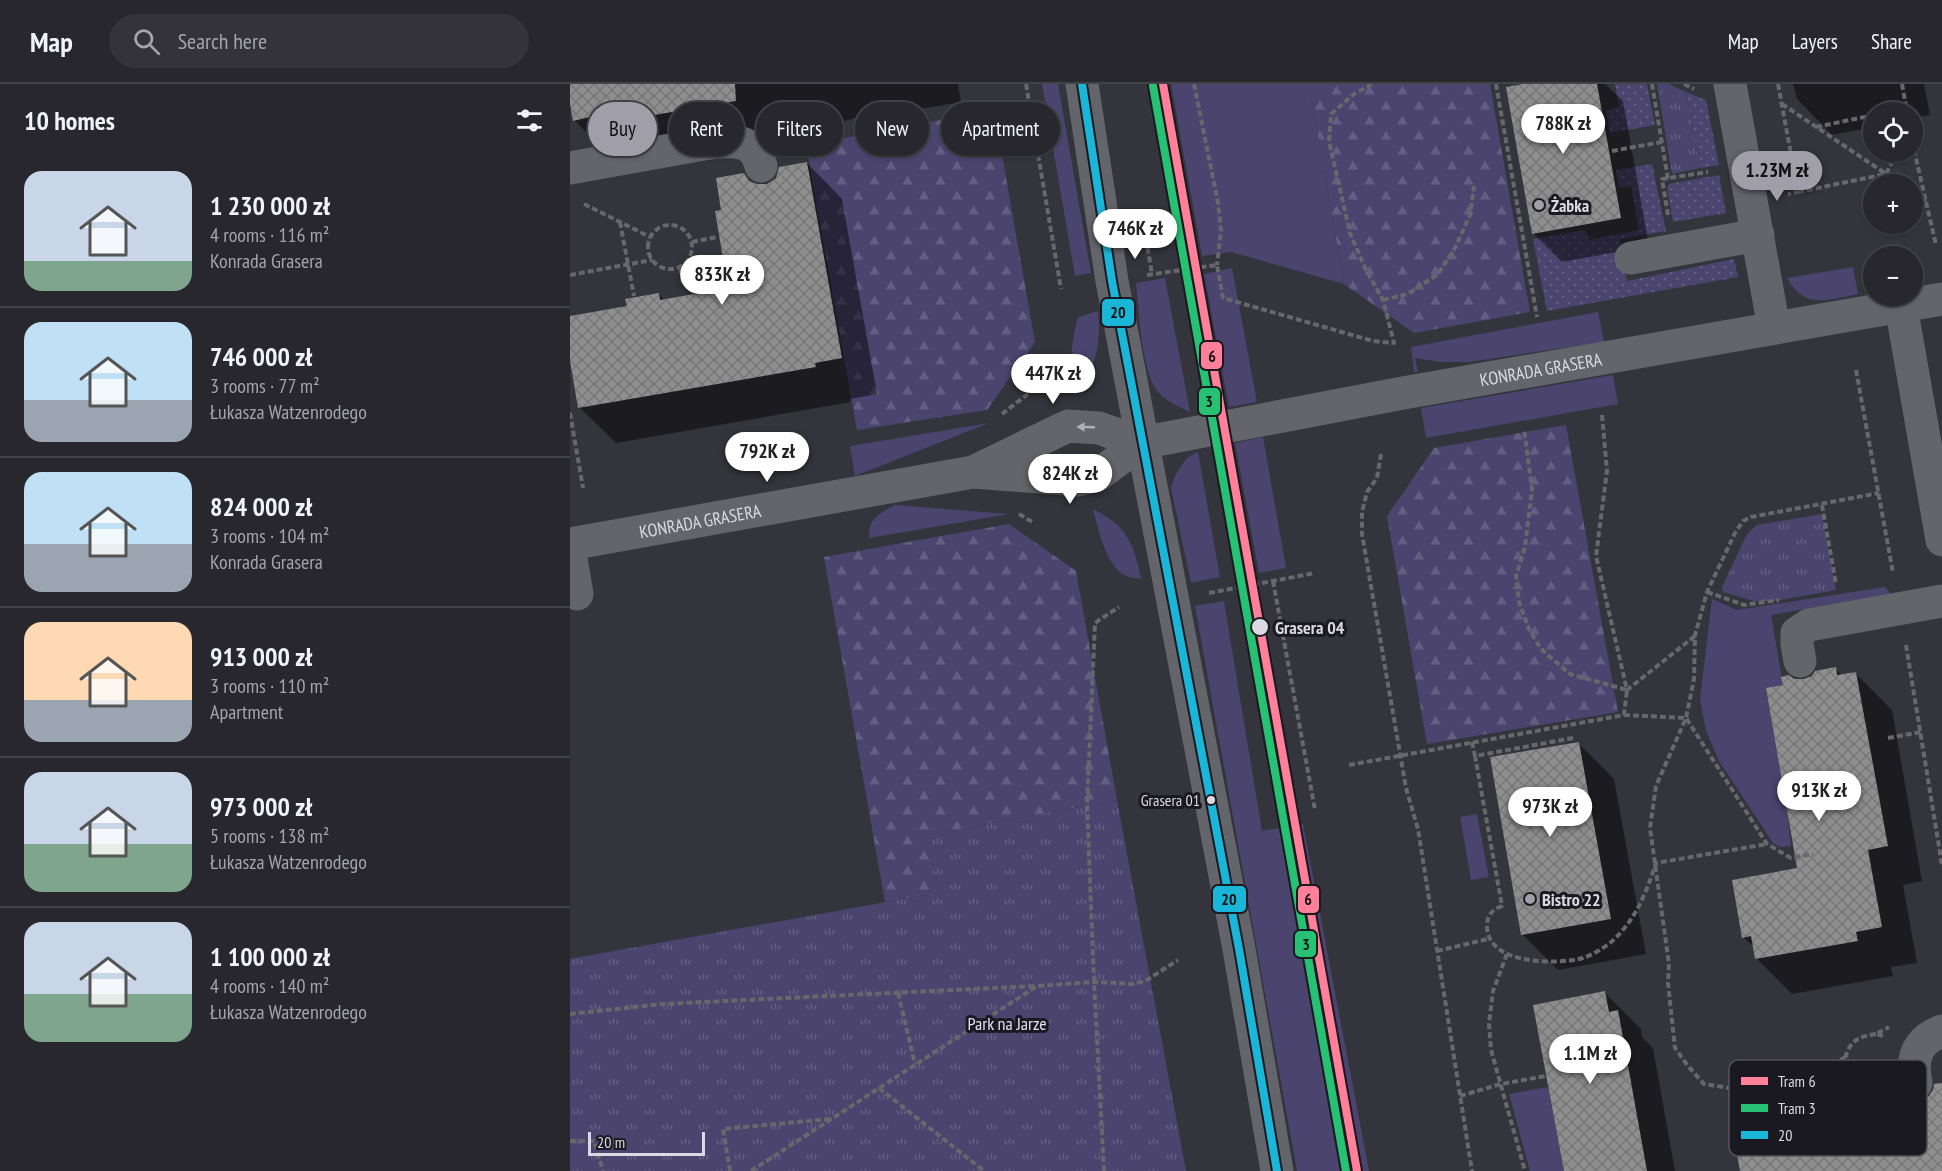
<!DOCTYPE html>
<html lang="en">
<head>
<meta charset="utf-8">
<style>
	:root { --surface:#27272d; --page:#333339; --text:#f1f3f6; --muted:#a4a5aa; --line:#434449; --accent:#a09fa9 }
	body { margin:0; font-family:"PT Sans Narrow",sans-serif; background:var(--page); color:var(--text); height:100vh; display:flex; flex-direction:column; font-size:22px; white-space:nowrap }
	* { box-sizing:border-box; margin:0 }
	p { font-size:20px; color:var(--muted) }
	.icon { flex:none; width:33px; height:33px; fill:none; stroke:currentColor; stroke-width:2; stroke-linecap:round; stroke-linejoin:round }
	.map { position:relative; flex:1; overflow:hidden }
	.side { display:flex; flex-direction:column; background:var(--surface); width:570px }
	.side>* { flex:none }
	.guide { position:absolute; left:18px; top:18px; width:570px; height:54px; display:flex; gap:12px }
	.fabs { position:absolute; left:1293px; top:18px; display:grid; gap:12px }
	.fabs a { display:grid; place-items:center; width:60px; height:60px; border-radius:50%; background:var(--surface); box-shadow:0 2px 4px #0004,0 0 0 2px var(--line); font-size:30px }
	.scale { position:absolute; left:18px; bottom:15px; width:117px; box-sizing:border-box; padding-left:6px; border:3px solid #dad9e4; border-top:0; font-size:16px; line-height:21px; white-space:nowrap; color:#dad9e4; -webkit-text-stroke:4px #1a1921; paint-order:stroke }
	.price { position:absolute; translate:-50% -51px; padding:0 14px; border-radius:21px; background:#fff; color:#222; font-size:20px; line-height:39px; filter:drop-shadow(0 2px 3px #0008) }
	.price::after { content:''; position:absolute; left:50%; top:36px; width:18px; height:14px; margin-left:-9px; background:inherit; clip-path:polygon(0 0,100% 0,50% 100%) }
	.price.selected { background:var(--accent); color:#111 }
	ul { padding:0; list-style:none }
	li { display:flex; align-items:center; gap:18px; height:150px; padding:0 24px }
	li+li { border-top:2px solid var(--line) }
	li span { display:grid; place-items:center; flex:none; width:168px; height:120px; border-radius:18px; color:#555 }
	li>.icon { margin-inline-start:auto }
	span .icon { width:72px; height:72px; fill:#fffc; stroke-width:1 }
	li b { font-size:26px }
	h2 { display:flex; justify-content:space-between; align-items:center; height:72px; padding:0 24px; font-size:26px }
	.pill { padding:0 21px; border-radius:27px; background:var(--surface); box-shadow:0 2px 4px #0004,0 0 0 2px var(--line); font-size:21px; line-height:54px }
	.pill.selected { background:var(--accent); color:#111 }
	header { display:flex; align-items:center; gap:36px; box-sizing:border-box; height:84px; padding:0 30px; background:var(--surface); border-bottom:2px solid var(--line) }
	header strong { font-size:28px }
	nav { display:flex; gap:33px; margin-inline-start:auto; font-size:21px }
	.search { width:420px; height:54px; background:var(--page); display:flex; align-items:center; gap:15px; box-sizing:border-box; padding:0 21px; border-radius:33px; color:var(--muted); font-size:22px }
	main { display:flex; flex:1; min-height:0 }
	.map>svg:first-child { display:block }
	.grass { fill:#4a446e }
	.forest { fill:url(#forest-firs) }
	.park { fill:url(#park-tufts) }
	.garden { fill:url(#garden-dots) }
	.shadow { fill:#0007 }
	.building { fill:url(#building-cross-hatch) }
	.lines { fill:none; stroke-linecap:round; stroke-linejoin:round }
	.path { stroke:#67676c; stroke-width:4; stroke-dasharray:6 3; stroke-linecap:butt }
	.street { stroke:#64646b; stroke-width:33 }
	.secondary { stroke:#64646b; stroke-width:33 }
	.bus-1-casing { stroke:#1a1921; stroke-width:12 }
	.bus-1 { stroke:#1ab6d8; stroke-width:8 }
	.tram-1-casing { stroke:#1a1921; stroke-width:12 }
	.tram-2-casing { stroke:#1a1921; stroke-width:12 }
	.tram-1 { stroke:#ff8098; stroke-width:8 }
	.tram-2 { stroke:#26c172; stroke-width:8 }
	.oneway { fill:#b1b0ba }
	.poi-dot { fill:#a09fa9; stroke:#1a1921; stroke-width:2 }
	.stop-dot { fill:#dad9e4; stroke:#1a1921; stroke-width:2 }
	.labels { text-anchor:middle; dominant-baseline:central; stroke-width:6; stroke-linejoin:round; paint-order:stroke }
	.bus-label { font-size:16px; fill:#dad9e4; stroke:#1a1921; text-anchor:end }
	.poi-label { font-size:18px; font-weight:bold; fill:#dad9e4; stroke:#1a1921; text-anchor:start }
	.street-label { font-size:18px; fill:#dad9e4; stroke:#1a1921 }
	.stop-label { font-size:18px; font-weight:bold; fill:#dad9e4; stroke:#1a1921; text-anchor:start }
	.park-label { font-size:18px; fill:#e1e0f4; stroke:#1a1921 }
	.key { fill:#1a1921; stroke:#54535c; stroke-width:1.5 }
	.key-label { font-size:16px; fill:#dad9e4 }
	.line-badge { stroke:#1a1921; stroke-width:2 }
	.pale-badge-label { font-size:16px; text-anchor:middle; font-weight:bold; fill:#111 }
</style>
</head>
<body>
<header>
<strong>Map</strong>
<div class="search"><svg class="icon" aria-label="search" viewBox="0 0 24 24"><circle cx="10" cy="10" r="6"/><path d="M15 15l6 6"/></svg>Search here</div>
<nav><a>Map</a><a>Layers</a><a>Share</a></nav>
</header>
<main>
<section class="side">
<h2>10 homes<svg class="icon" aria-label="filters" viewBox="0 0 24 24"><path d="M4 7h16M4 17h16"/><circle cx="9" cy="7" r="2"/><circle cx="15" cy="17" r="2"/></svg></h2>
<ul>
<li><span style="background:linear-gradient(#c9d6e8 75%,#7fa58c 0)"><svg class="icon" aria-label="home" viewBox="0 0 24 24"><path d="M3 11l9-7 9 7M6 9v11h12V9"/></svg></span><div><b>1 230 000 zł</b><p>4 rooms · 116 m²</p><p>Konrada Grasera</p></div></li>
<li><span style="background:linear-gradient(#bfe0f5 65%,#9aa5b1 0)"><svg class="icon" aria-label="home" viewBox="0 0 24 24"><path d="M3 11l9-7 9 7M6 9v11h12V9"/></svg></span><div><b>746 000 zł</b><p>3 rooms · 77 m²</p><p>Łukasza Watzenrodego</p></div></li>
<li><span style="background:linear-gradient(#bfe0f5 60%,#9aa5b1 0)"><svg class="icon" aria-label="home" viewBox="0 0 24 24"><path d="M3 11l9-7 9 7M6 9v11h12V9"/></svg></span><div><b>824 000 zł</b><p>3 rooms · 104 m²</p><p>Konrada Grasera</p></div></li>
<li><span style="background:linear-gradient(#ffd9b3 65%,#9aa5b1 0)"><svg class="icon" aria-label="home" viewBox="0 0 24 24"><path d="M3 11l9-7 9 7M6 9v11h12V9"/></svg></span><div><b>913 000 zł</b><p>3 rooms · 110 m²</p><p>Apartment</p></div></li>
<li><span style="background:linear-gradient(#c9d6e8 60%,#7fa58c 0)"><svg class="icon" aria-label="home" viewBox="0 0 24 24"><path d="M3 11l9-7 9 7M6 9v11h12V9"/></svg></span><div><b>973 000 zł</b><p>5 rooms · 138 m²</p><p>Łukasza Watzenrodego</p></div></li>
<li><span style="background:linear-gradient(#c9d6e8 60%,#7fa58c 0)"><svg class="icon" aria-label="home" viewBox="0 0 24 24"><path d="M3 11l9-7 9 7M6 9v11h12V9"/></svg></span><div><b>1 100 000 zł</b><p>4 rooms · 140 m²</p><p>Łukasza Watzenrodego</p></div></li>
</ul>
</section>
<div class="map">
<svg width="1372" height="1087" viewBox="0 0 1372 1087">
	<defs>
		<pattern id="forest-firs" width="22" height="20" patternUnits="userSpaceOnUse" patternTransform="scale(1.5)"><rect width="22" height="20" fill="#4a446e"/><path d="M5 1l3.5 6h-7zM16 11l3.5 6h-7z" fill="#645e83"/></pattern>
		<pattern id="park-tufts" width="24" height="20" patternUnits="userSpaceOnUse" patternTransform="scale(1.5)"><rect width="24" height="20" fill="#4a446e"/><path d="M3 7l-1-3M5 7V3M7 7l1-3M15 17l-1-3M17 17v-4M19 17l1-3" fill="none" stroke="#645e83"/></pattern>
		<pattern id="garden-dots" width="8" height="8" patternUnits="userSpaceOnUse" patternTransform="scale(1.5)"><rect width="8" height="8" fill="#4a446e"/><path d="M2 2h.1M6 6h.1" fill="none" stroke="#645e83" stroke-width="1.8" stroke-linecap="round"/></pattern>
		<pattern id="building-cross-hatch" width="8" height="8" patternUnits="userSpaceOnUse" patternTransform="scale(1.5)"><rect width="8" height="8" fill="#8e8e8e"/><path d="M0 0l8 8M0 8l8-8" fill="none" stroke="#777778"/></pattern>
	</defs>
	<rect width="100%" height="100%" fill="#34343c"/>
	<path class="grass" d="M472,0h16l33,189 -16,3z
		M601,0h138l35,200 -113,-32 -29,4z
		M1283,183l5,27c-31,6 -53,16 -71,-16z
		M662,184l25,134 -28,5 -25,-133z
		M595,194l25,134c-12,-6 -23,-10 -32,-20 -17,-20 -19,-82 -22,-109z
		M528,227c3,36 -2,56 -24,85 -4,-30 -4,-50 4,-79z
		M1028,228l6,30 -135,20h-29l-25,-4 3,14h-4l-3,-25z
		M1043,291l5,29 -192,34 -5,-30z
		M419,339l-134,53 -5,-30z
		M693,353l23,131 -27,5 -24,-130z
		M628,368l22,125 -29,6 -20,-95c4,-14 12,-31 27,-36z
		M325,421l114,9 -140,24c-1,-19 10,-25 26,-33z
		M523,425c34,17 41,34 48,70 -6,-1 -14,-2 -19,-5 -17,-13 -24,-45 -29,-65z
		M1315,503l6,7 -120,21 12,70 -17,4 20,113 5,44 -10,1 -8,-4 -54,-82 -13,-30 -6,-32 12,-100 25,11z
		M654,517l38,230 41,-7 66,347h-72l-102,-565z
		M907,730l12,63 -18,3 -11,-63z
		M978,1003l16,84h-34l-21,-77z"/>
	<path class="forest" d="M739,0h181l40,228 -116,21 -70,-49z
		M424,26l41,232 -48,68 -130,20 -51,-285z
		M996,341l52,287 -191,32 -40,-228 47,-68z
		M439,440l67,47 41,229 -190,35 10,58 -52,9 -61,-345z"/>
	<path class="park" d="M1087,0h11l18,8 14,76 -28,6z
		M1252,430l14,76 -62,11h-20l-31,-9 -1,-5 25,-53 10,-9z
		M547,716l69,371h-616v-212l366,-66 -9,-58z"/>
	<path class="garden" d="M1045,0h32l8,41 -45,8 -4,-22 13,-4z
		M1116,8l20,8 13,65 -19,3z
		M1082,80l14,67 -46,8 7,42 107,-22 4,18 -191,34 -14,-72 52,-9 4,10 50,-10 -8,-44 -12,2 -3,-18z
		M1149,91l7,38 -53,9 -6,-34 2,-4z"/>
	<path class="shadow" d="M0,0h388l3,18 -104,18 -2,-2 -23,7 -198,35 -24,-4 -36,-36z
		M962,0h73l18,17 26,145 -87,16 -29,-29z
		M1223,0h131l6,31 -18,3v-6h-38v15l-42,8 -35,-36z
		M237,79l35,36 35,195 -27,5 1,3 -235,41 -36,-35 -10,-56v-34l58,-11 31,-13 6,7 65,-12 -7,-78 20,-36 9,9 15,1z
		M1265,585l8,7 13,-2 36,36 30,171 -19,4 14,78 -26,4 2,9 -101,18 -36,-36 -2,-11 -11,-10 56,-68 -15,-183 10,-6 10,1z
		M1008,659l36,36 32,175 -88,16 -36,-36z
		M1035,909l36,36 1,8 11,11 22,123h-110z"/>
	<path class="building" d="M0,0h165l1,17 -140,24 -2,-9 -21,5 -3,-17z
		M953,0h74l24,134 -89,16 -26,-147z
		M237,78l35,196 -27,5 1,4 -238,41 -8,-47v-45l57,-10 -2,-7 34,-6 1,7 68,-12 -13,-77 6,-1 -5,-32 28,-5 5,8 8,3h10l9,-6 3,-11z
		M1266,583l1,8 19,-3 32,174 -20,4 14,77 -26,5 2,9 -103,18 -4,-23 -9,2 -10,-58 65,-12 -31,-180 17,-3 -2,-8 8,-2 5,4h10l8,-3 3,-5z
		M1009,658l32,177 -90,16 -31,-178z
		M1035,907l4,21 9,-2 29,161h-83l-31,-166z
		M1372,999v88h-202l-9,-50 45,-9 2,9 125,-22v-3l7,5h9l9,-4 5,-7 1,-6z"/>
	<g class="lines">
		<path class="path" d="M456,0l35,205
			M624,0l24,119 3,28 -4,34
			M926,0l41,233
			M1082,0l16,95
			M1114,0l10,5
			M1208,0l20,108 -10,2
			M1332,0l5,28
			M1212,20l119,80
			M1314,28l22,-4
			M1246,43l58,-12
			M1342,57l14,61 -14,-10
			M1042,67l50,-9
			M1228,108l88,-18 11,-22
			M1356,118l10,43
			M14,120l66,33
			M1098,131l-6,-36 46,-7
			M573,137l9,53
			M50,138l14,74
			M78 163a22 22 0 1 1 44 0a22 22 0 1 1-44 0Z
			M122,158l25,-5
			M119,175l10,5 22,-4
			M110,184l3,15 40,-7
			M0,191l82,-15
			M577,191l70,-10 6,33 150,43 21,2 -11,-43 -18,-32 -15,-35 -21,-92 2,-27 23,-20 18,-10
			M813,216l25,-6 30,-20 17,-26 15,-33 4,-29
			M1286,286l37,203
			M0,329l13,75
			M432,330l31,-24 20,-7
			M1032,331l5,56 -11,85 31,134 68,-54
			M811,370l-4,24 -10,14 -5,20v22l44,254 12,41 54,342
			M1252,421l14,79
			M449,430l15,9
			M703,497l42,229
			M1137,508l37,13 35,-5
			M639,509l106,-20
			M1336,561l36,220
			M1054,631l62,3 81,126 24,14 22,-4
			M1003,654l-98,18 27,150c-10,4 -15,9 -15,20 0,39 69,39 96,32 9,-3 21,-10 28,-16 25,-22 35,-49 45,-79l111,-19
			M1318,654l33,-6
			M902,658l3,14
			M779,681l275,-50 3,-25 -57,-16 -29,-25 -12,-20 -10,-27 -3,-26 9,-29 7,-58 -8,-60
			M867,867l51,-12
			M937,870l-14,37 -4,33 2,26 34,121
			M328,909l17,71
			M0,930l92,-10 374,-18
			M1306,950c-16,2 -25,6 -30,21 6,16 17,21 33,17
			M1313,952l-7,-2 13,-7
			M1295,990l-103,19 -58,-9 -16,-18 -13,-18 -7,-65 1,-19 -19,-136 6,-42 30,-68 8,-39 1,-44 12,-43 28,-59 8,-12 8,-4 128,-24
			M1252,997l24,-26
			M309,1004l105,83
			M1216,1004l6,31
			M890,1012l41,-12 45,-8
			M0,1057h24l9,30
			M160,1087l-7,-42 106,-10
			M181,1087l286,-185 57,-4 40,2 13,-4 31,-20
			M534,1087l-10,-189 -7,-177 8,-182 24,-16"/>
		<g class="street">
			<path d="M1160,0l44,244"/>
			<path d="M0,84l145,-26c24,-1 39,-2 46,24"/>
			<path d="M1061,174l127,-23"/>
			<path d="M1331,222l41,234"/>
			<path id="s1" d="M403,388l105,8 20,-5 43,-32 262,-50 539,-94"/>
			<path id="s2" d="M0,460l403,-72 95,-46 31,2 42,15"/>
			<path d="M0,469l7,41"/>
			<path d="M1230,577l-3,-17v-11l12,-8 133,-24"/>
			<path d="M1346,999c-5,-25 0,-42 26,-52"/>
		</g>
		<path class="secondary" d="M512,0l30,197 127,668 38,222"/>
		<g class="bus-1-casing">
			<path id="bus-1" d="M512,0l30,197 127,668 38,222"/>
		</g>
		<use href="#bus-1" class="bus-1"/>
		<g class="tram-1-casing">
			<path id="tram-1" d="M593,0l194,1087"/>
		</g>
		<g class="tram-2-casing">
			<path id="tram-2" d="M583,2l193,1085"/>
		</g>
		<use href="#tram-1" class="tram-1"/>
		<use href="#tram-2" class="tram-2"/>
	</g>
	<defs><path id="oneway-solid" d="M-6-.8H1V-3.2L6.5 0L1 3.2V.8H-6Z" transform="scale(1.5)"/></defs>
	<use class="oneway" href="#oneway-solid" transform="translate(516 343) rotate(-178)"/>
	<g class="poi-dot">
		<circle cx="969" cy="121" r="6"/>
		<circle cx="960" cy="815" r="6"/>
	</g>
	<g class="stop-dot">
		<circle cx="690" cy="543" r="9"/>
		<circle cx="641" cy="716" r="5"/>
	</g>
	<g class="labels">
		<g class="bus-label">
			<text x="630" y="716">Grasera 01</text>
		</g>
		<g class="poi-label">
			<text x="981" y="121">Żabka</text>
			<text x="972" y="815">Bistro 22</text>
		</g>
		<g class="street-label">
			<text stroke="none"><textPath href="#s1" startOffset="586">KONRADA GRASERA</textPath></text>
			<text stroke="none"><textPath href="#s2" startOffset="132">KONRADA GRASERA</textPath></text>
		</g>
		<g class="stop-label">
			<text x="705" y="543">Grasera 04</text>
		</g>
		<g class="park-label">
			<text x="437" y="939">Park na Jarze</text>
		</g>
	</g>
	<rect x="1159" y="976" width="198" height="96" rx="9" class="key"/>
	<rect x="1171" y="993" width="27" height="8" fill="#ff8098"/>
	<rect x="1171" y="1020" width="27" height="8" fill="#26c172"/>
	<rect x="1171" y="1047" width="27" height="8" fill="#1ab6d8"/>
	<g class="key-label">
		<text x="1208" y="1003">Tram 6</text>
		<text x="1208" y="1030">Tram 3</text>
		<text x="1208" y="1057">20</text>
	</g>
	<g class="line-badge">
		<rect x="531" y="214" width="34" height="29" rx="6" fill="#1ab6d8"/>
		<rect x="630" y="257" width="23" height="29" rx="6" fill="#ff8098"/>
		<rect x="628" y="303" width="23" height="29" rx="6" fill="#26c172"/>
		<rect x="642" y="801" width="35" height="28" rx="6" fill="#1ab6d8"/>
		<rect x="727" y="801" width="23" height="29" rx="6" fill="#ff8098"/>
		<rect x="724" y="846" width="23" height="28" rx="6" fill="#26c172"/>
	</g>
	<g class="pale-badge-label">
		<text x="548" y="234">20</text>
		<text x="642" y="278">6</text>
		<text x="639" y="323">3</text>
		<text x="659" y="821">20</text>
		<text x="738" y="821">6</text>
		<text x="736" y="866">3</text>
	</g>
</svg>
<div class="fabs">
<a><svg class="icon" aria-label="locate" viewBox="0 0 24 24"><circle cx="12" cy="12" r="6"/><path d="M12 2v4M12 18v4M2 12h4M18 12h4"/></svg></a>
<a>+</a>
<a>−</a>
</div>
<div class="scale">20 m</div>
<b class="price" style="left:993px;top:71px">788K zł</b>
<b class="price selected" style="left:1207px;top:118px">1.23M zł</b>
<b class="price" style="left:565px;top:176px">746K zł</b>
<b class="price" style="left:152px;top:222px">833K zł</b>
<b class="price" style="left:483px;top:321px">447K zł</b>
<b class="price" style="left:197px;top:399px">792K zł</b>
<b class="price" style="left:500px;top:421px">824K zł</b>
<b class="price" style="left:1249px;top:738px">913K zł</b>
<b class="price" style="left:980px;top:754px">973K zł</b>
<b class="price" style="left:1020px;top:1001px">1.1M zł</b>
<div class="guide">
<a class="pill selected">Buy</a>
<a class="pill">Rent</a>
<a class="pill">Filters</a>
<a class="pill">New</a>
<a class="pill">Apartment</a>
</div>
</div>
</main>
</body>
</html>
